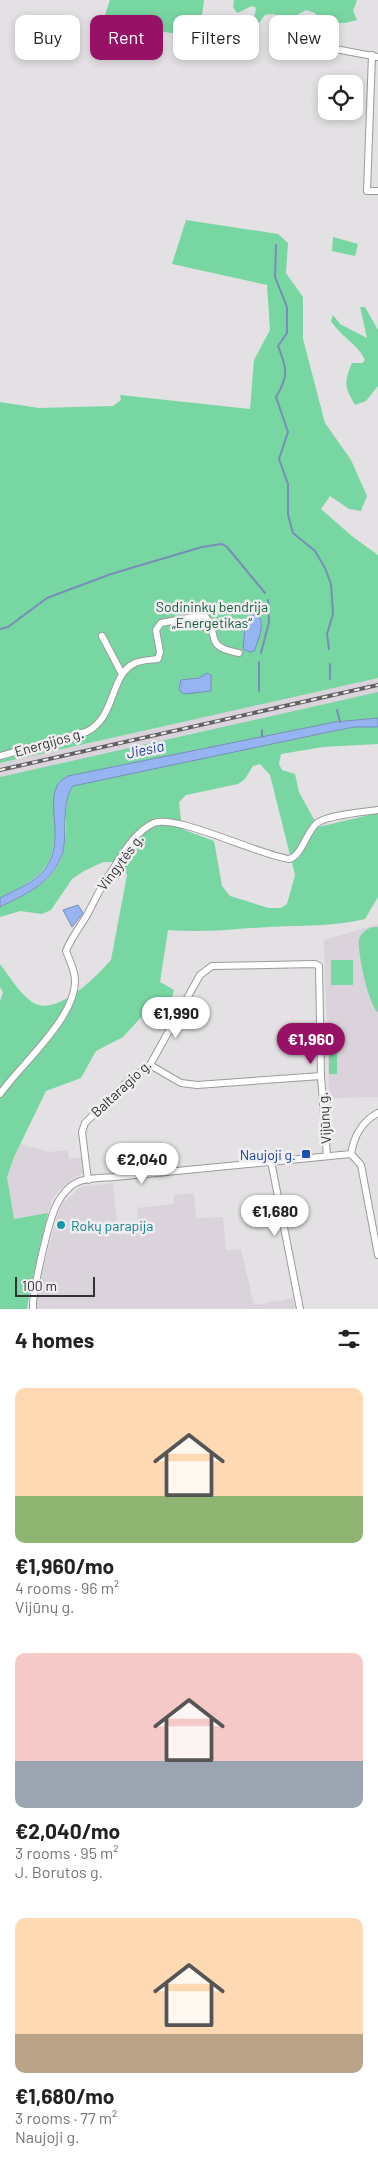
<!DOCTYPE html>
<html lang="en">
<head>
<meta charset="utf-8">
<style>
	:root { --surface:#fff; --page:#f2f2f2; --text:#222; --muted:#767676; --accent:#971167 }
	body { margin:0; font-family:Barlow,sans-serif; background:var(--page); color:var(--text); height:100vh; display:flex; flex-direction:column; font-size:19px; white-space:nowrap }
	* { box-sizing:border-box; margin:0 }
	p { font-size:16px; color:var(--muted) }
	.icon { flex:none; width:28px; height:28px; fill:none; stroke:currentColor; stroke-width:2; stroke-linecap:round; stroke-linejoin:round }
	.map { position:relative; height:1309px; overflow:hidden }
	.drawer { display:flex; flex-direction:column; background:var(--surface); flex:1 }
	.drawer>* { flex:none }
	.guide { position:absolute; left:15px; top:15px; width:349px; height:45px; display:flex; gap:10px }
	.controls { position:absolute; left:318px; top:75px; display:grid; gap:10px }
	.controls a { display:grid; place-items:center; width:45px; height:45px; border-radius:10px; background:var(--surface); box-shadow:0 2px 8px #0003; font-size:25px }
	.scale { position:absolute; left:15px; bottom:12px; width:80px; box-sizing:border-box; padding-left:5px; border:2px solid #343334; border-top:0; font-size:14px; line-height:18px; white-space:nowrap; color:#343334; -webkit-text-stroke:4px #f0eef0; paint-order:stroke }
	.price { position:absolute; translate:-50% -42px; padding:0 11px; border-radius:18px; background:#fff; color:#222; font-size:16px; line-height:32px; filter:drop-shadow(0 1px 2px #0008) }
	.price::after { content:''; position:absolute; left:50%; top:30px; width:15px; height:11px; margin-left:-8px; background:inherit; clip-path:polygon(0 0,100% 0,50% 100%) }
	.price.current { background:var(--accent); color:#fff }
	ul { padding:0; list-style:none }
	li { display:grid; align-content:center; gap:10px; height:265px; padding:0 15px }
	li span { display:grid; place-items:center; height:155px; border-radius:10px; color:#555 }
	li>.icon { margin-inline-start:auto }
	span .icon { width:90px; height:90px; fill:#fffc; stroke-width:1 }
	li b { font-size:21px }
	h2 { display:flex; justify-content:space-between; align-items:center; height:60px; padding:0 15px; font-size:21px }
	.chip { padding:0 18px; border-radius:10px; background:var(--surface); box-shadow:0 2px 8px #0003; font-size:18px; line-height:45px }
	.chip.current { background:var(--accent); color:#fff }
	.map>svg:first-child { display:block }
	.built { fill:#dbd3db }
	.green { fill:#78d6a2; fill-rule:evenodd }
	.water { fill:#97b4f2; stroke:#798db9 }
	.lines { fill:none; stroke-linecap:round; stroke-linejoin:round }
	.stream { stroke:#798db9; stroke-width:2 }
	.minor-casing { stroke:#9c9a9c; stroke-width:8 }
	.minor { stroke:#fff; stroke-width:6 }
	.rail-casing { stroke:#626162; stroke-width:4 }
	.rail { stroke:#f0eef0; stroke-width:2; stroke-dasharray:5.5; stroke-linecap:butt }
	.transit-dot { fill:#1a4fb4; stroke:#f0eef0; stroke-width:2 }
	.culture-dot { fill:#0f9aa8; stroke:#f0eef0; stroke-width:2 }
	.labels { text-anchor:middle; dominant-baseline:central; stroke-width:5; stroke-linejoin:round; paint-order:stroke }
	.park-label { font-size:14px; fill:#135b3a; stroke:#f0eef0 }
	.street-label { font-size:14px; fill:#343334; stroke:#f0eef0 }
	.transit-label { font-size:14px; fill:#164399; stroke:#f0eef0; text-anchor:end }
	.culture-label { font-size:14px; fill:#0d838f; stroke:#f0eef0; text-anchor:start }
	.water-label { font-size:15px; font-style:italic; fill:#1f4298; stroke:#f0eef0 }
</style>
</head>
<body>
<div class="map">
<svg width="378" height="1309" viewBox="0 0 378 1309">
	<rect width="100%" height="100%" fill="#e3e1e3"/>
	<path class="built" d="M378,678v14l-378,85v-14z
		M378,924v173l-49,1 -5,-158z
		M20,1144l29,8 19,-2 1,9 15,-2v16l-10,5 -16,13 -6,9 -4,13 -34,6 -7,-42z
		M113,1183l5,52 21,-3 -2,-24 37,-4v-9l20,-2 2,25 27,-1 3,33 15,-1 13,56 39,-7 2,11h-259v-14l22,-82 4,-9 18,-17z"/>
	<path class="green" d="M110,0h94l-5,38 -96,-17z
		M234,0h123l-4,11 4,9 -12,3h-21l-9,-10 -9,-3 -16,9 -17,-5 -8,1 -7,9 -4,-6 2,-10 -4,-2 -15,7 -4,-6z
		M186,220l92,14 10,9 -2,30 17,24v42l22,84 26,37 16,36 -6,15 -12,-2 -19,-13 -9,13 32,28 25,18v123l-378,85v-361l39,6 74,-2 8,-6 -1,-5 130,14 4,-49 16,-30 -3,-45 -95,-21z
		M333,237l25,7 -3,12 -23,-5z
		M360,307h5l13,23v56l-12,15 -11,4c-11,-19 -11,-22 -3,-42h10l3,-3c-6,-15 -25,-24 -34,-39l2,-6 7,9 27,14z
		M378,692v26l-43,4 -275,59c-6,8 -5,16 -5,26 2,57 -5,66 -55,91v-121z
		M354,727h24v17l-55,3 -42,7 -2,10 3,6 13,4 4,18 19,35 60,-14v84l-13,22c-32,8 -63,6 -96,8 -34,2 -67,6 -101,3l-8,52 14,8 -4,15 -23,6 -24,26 -27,14 -15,27 -35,13 -31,64 -8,22 7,42 34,-6 -18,77 -3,19h-27v-308l3,-9 -3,-5v-23c10,13 19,29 32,38 24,16 64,-25 79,-42l16,-85 -4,-9 -10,-4h-10l-19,9 -12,8 -21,31 -9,4 -22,-3 -20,6v-10c23,-11 54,-24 62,-51 6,-19 2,-43 6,-63l5,-7 9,-3zM260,764l10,11 25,100 -8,29 -6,4h-12l-39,-12 -8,-10 -8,-45 -32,-12 -3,-27 7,-7 52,-11 7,-5 8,-13z
		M373,927h5v85c-9,-5 -21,-61 -19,-72 2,-7 7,-11 14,-13z
		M331,960h22v25h-22z
		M329,1053h8v21h-8z"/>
	<path class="water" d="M250,615l9,1c6,11 -1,24 -5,35l-4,1 -7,-3 3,-30z
		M207,673l4,2v16l-27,3 -5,-4 2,-10 18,-2z
		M378,718v9h-24l-30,6 -251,53c-7,10 -7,20 -8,33 -1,11 1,28 -4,38 -10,27 -37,38 -61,50v-9c15,-8 34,-15 45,-29 21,-29 1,-61 12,-83 2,-5 7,-7 11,-10l267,-54z
		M78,905l5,8 -11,14 -9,-17z"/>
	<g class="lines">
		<path class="stream" d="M276,245l-1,32 12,30v26l-9,13c9,22 11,30 -2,51l12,35 -9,27 9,25v31l5,18 22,18 10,17 6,16 2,30 -6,20 2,15
			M0,629l8,-2 39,-29 64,-24 91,-27 20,-3 5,3 38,46
			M261,653l8,-31 -1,-22
			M330,664v15
			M259,691v-29
			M337,710l3,12
			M262,730v7"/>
		<g class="minor-casing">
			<path id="minor" d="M288,40l90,17
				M372,55l-5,136h11
				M102,636l20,38
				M0,756l86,-24c31,-15 23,-57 49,-69 7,-3 15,-3 23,-4l2,-7 -4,-22 5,-7 43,-8c18,20 -3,31 35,38
				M150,1065l31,18 16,2 124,-9
				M0,1094c21,-30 75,-75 75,-113 0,-11 -5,-19 -9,-30 5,-13 14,-24 21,-36 8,-15 14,-29 24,-43 11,-17 24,-41 43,-49 22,-9 105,32 135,36 13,-3 17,-27 28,-36 11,-8 46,-11 61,-13
				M351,1154l10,11 17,90
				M351,1154c3,-18 10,-32 27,-41
				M271,1161l29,148
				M88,1180l-6,-48 3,-9 44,-43 21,-15 50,-90 12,-9 103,-2 4,2 2,110 6,80
				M33,1309c-1,-17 15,-84 22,-101 4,-9 9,-16 16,-22 11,-9 31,-8 44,-9l236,-23"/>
		</g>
		<use href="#minor" class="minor"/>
		<g class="rail-casing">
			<path id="rail" d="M0,770l378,-85"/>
		</g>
		<use href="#rail" class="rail"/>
	</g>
	<rect class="transit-dot" x="301" y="1149" width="10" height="10" rx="2.5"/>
	<circle class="culture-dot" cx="61" cy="1225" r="5"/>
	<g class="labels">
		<g class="park-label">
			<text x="212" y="606">Sodininkų bendrija<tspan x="212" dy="16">„Energetikas“</tspan></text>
		</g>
		<g class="street-label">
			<text transform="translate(49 742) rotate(-16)">Energijos g.</text>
			<text transform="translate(120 862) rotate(-53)">Vingytės g.</text>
			<text transform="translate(121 1088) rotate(-43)">Baltaragio g.</text>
			<text transform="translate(324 1118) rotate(-94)">Vijūnų g.</text>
		</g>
		<g class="transit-label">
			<text x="296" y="1154">Naujoji g.</text>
		</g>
		<g class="culture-label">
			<text x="71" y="1225">Rokų parapija</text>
		</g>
		<g class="water-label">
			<text transform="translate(145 749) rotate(-12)">Jiesia</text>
		</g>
	</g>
</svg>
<div class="controls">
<a><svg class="icon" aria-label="locate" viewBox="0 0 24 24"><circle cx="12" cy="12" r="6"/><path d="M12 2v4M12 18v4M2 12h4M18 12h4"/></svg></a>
</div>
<div class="scale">100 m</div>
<b class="price" style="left:176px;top:1039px">€1,990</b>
<b class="price current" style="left:311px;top:1065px">€1,960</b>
<b class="price" style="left:142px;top:1185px">€2,040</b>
<b class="price" style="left:275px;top:1237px">€1,680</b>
<div class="guide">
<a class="chip">Buy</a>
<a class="chip current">Rent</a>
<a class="chip">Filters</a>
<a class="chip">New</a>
</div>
</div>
<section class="drawer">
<h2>4 homes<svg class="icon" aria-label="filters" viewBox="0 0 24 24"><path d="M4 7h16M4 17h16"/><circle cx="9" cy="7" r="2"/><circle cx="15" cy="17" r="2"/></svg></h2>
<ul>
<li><span style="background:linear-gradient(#ffd9b3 70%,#8fb573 0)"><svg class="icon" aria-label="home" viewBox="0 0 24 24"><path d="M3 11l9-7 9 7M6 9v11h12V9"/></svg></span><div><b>€1,960/mo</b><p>4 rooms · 96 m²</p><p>Vijūnų g.</p></div></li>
<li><span style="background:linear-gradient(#f6c9c9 70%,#9aa5b1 0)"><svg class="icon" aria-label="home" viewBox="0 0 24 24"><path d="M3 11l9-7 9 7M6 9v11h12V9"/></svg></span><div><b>€2,040/mo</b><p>3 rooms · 95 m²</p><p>J. Borutos g.</p></div></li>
<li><span style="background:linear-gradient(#ffd9b3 75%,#b9a48a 0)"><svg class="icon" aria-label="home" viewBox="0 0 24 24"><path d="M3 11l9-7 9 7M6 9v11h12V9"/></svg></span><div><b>€1,680/mo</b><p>3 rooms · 77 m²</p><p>Naujoji g.</p></div></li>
</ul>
</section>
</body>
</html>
